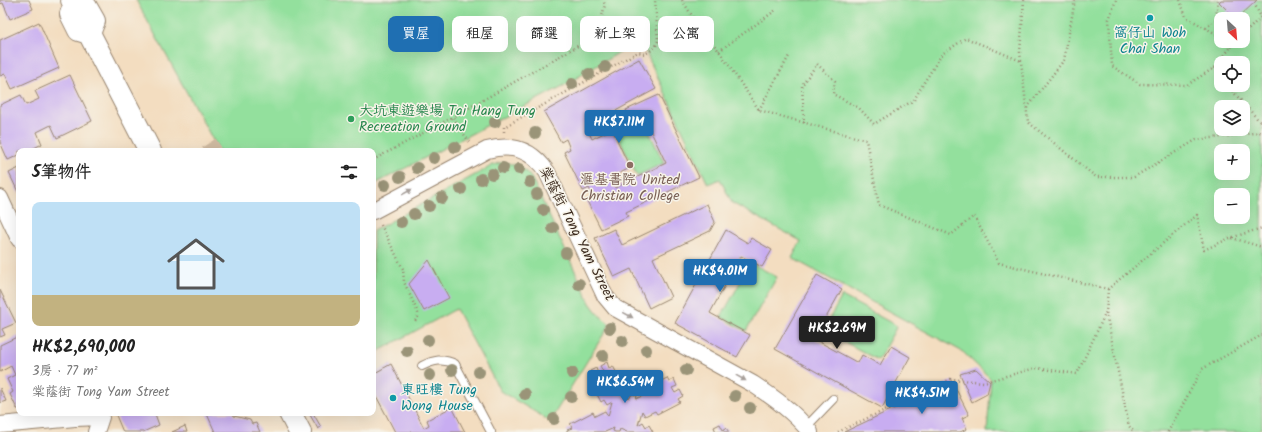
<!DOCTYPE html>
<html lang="zh-TW">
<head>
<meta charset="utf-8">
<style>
	:root { --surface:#fff; --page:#f2f2f2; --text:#222; --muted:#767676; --line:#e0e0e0; --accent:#1f6fb2 }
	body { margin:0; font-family:Kalam,"LXGW WenKai TC",sans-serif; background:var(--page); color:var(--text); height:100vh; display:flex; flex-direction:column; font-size:15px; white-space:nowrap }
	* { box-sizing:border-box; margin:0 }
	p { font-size:13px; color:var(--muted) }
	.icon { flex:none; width:22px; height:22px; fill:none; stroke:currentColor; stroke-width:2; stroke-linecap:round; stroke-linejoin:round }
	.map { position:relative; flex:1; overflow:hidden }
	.panel { position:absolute; left:16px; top:148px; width:360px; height:268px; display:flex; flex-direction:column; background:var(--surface); border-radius:8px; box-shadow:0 4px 16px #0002 }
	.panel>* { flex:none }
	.guide { position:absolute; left:388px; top:16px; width:380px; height:36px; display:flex; gap:8px }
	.needle { width:26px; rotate:154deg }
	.fabs { position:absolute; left:1214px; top:12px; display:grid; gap:8px }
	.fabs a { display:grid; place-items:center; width:36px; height:36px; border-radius:8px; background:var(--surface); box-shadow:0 4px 16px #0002; font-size:20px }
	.price { position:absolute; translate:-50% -34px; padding:0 9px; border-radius:4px; background:var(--accent); color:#fff; font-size:13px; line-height:26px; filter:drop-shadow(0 1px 2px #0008) }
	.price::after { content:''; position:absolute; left:50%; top:24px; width:12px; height:9px; margin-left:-6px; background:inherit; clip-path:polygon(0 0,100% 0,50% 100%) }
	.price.current { background:#222; color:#fff }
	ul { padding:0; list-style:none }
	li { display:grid; align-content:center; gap:8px; height:212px; padding:0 16px }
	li+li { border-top:1px solid var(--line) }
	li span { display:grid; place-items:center; height:124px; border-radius:8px; color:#555 }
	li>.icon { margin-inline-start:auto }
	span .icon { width:72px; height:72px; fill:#fffc; stroke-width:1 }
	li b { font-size:17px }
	h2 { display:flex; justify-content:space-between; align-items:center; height:48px; padding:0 16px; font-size:17px }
	.chip { padding:0 14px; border-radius:8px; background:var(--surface); box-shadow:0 4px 16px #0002; font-size:14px; line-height:36px }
	.chip.current { background:var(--accent); color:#fff }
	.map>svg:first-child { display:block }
	.green { fill:#93e09d; stroke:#67855e; fill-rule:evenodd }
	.building { fill:#c8adf1 }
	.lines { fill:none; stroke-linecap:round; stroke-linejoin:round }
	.street-tunnel { stroke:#ceb9a0; stroke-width:16; stroke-dasharray:16 8; stroke-linecap:butt }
	.lane-casing { stroke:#97846f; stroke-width:10 }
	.street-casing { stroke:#97846f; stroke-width:18 }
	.secondary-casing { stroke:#97846f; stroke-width:24 }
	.path { stroke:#97846f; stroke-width:2.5; stroke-dasharray:1 3; stroke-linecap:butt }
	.lane { stroke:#fff; stroke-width:8 }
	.street { stroke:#fff; stroke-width:16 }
	.secondary { stroke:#fff; stroke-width:22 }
	.tree { fill:#9a9478 }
	.oneway { fill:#a79f9a }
	.culture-dot { fill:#0f9aa8; stroke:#f7f3e8; stroke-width:1.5 }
	.leisure-dot { fill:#2e9e5b; stroke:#f7f3e8; stroke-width:1.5 }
	.education-dot { fill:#8d6e63; stroke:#f7f3e8; stroke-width:1.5 }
	.labels { text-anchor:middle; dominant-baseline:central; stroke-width:3; stroke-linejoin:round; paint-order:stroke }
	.culture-label { font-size:14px; fill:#0d838f; stroke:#f7f3e8 }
	.leisure-label { font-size:14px; fill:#27864d; stroke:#f7f3e8; text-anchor:start }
	.education-label { font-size:14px; fill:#785e54; stroke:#f7f3e8 }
	.street-label { font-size:14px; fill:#3b2a1e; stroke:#f7f3e8 }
</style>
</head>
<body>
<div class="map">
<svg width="1262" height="432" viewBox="0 0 1262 432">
	<rect width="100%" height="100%" fill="#f7f3e8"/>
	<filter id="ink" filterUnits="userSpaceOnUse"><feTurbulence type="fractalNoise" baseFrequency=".025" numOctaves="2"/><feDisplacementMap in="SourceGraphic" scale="8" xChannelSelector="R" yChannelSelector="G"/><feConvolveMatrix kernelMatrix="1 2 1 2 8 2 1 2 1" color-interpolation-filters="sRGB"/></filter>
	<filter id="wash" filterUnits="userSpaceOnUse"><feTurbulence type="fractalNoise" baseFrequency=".012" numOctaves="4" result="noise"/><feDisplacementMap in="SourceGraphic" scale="16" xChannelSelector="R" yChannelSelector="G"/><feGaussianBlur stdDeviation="0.9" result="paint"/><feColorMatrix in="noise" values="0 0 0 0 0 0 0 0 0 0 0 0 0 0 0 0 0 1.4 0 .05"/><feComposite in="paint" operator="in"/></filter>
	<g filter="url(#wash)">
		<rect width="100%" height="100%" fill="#f3ddc0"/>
		<path class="green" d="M136,0h1126v428l-7,4h-268l4,-53 -28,-27 -171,-94 9,-17 -69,-38 -12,-24 -12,5 -68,-144 -77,46 -190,99v-34h-154zM1221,19h22v22h-22zM1221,63h22v22h-22zM1221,107h22v22h-22zM1221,151h22v22h-22zM1221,195h22v22h-22z
			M641,115l23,48 -27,13 -23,-48z
			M499,163c15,-1 25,4 33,16l58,124 9,12 11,9 -60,97 -50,-30 -44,-82 -83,45v-123l120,-66z
			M751,263l26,14 -31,54 -25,-14z
			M842,296l55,30 -19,34 -55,-30z"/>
		<g id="blocks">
			<path class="building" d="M0,0h29l4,9 -23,10 -7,-16 -3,1z
				M1221,0h36l-20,19h-16v3l-2,-2 9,-9 -9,-9z
				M39,22l20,46 -47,21 -7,-15 -5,2v-36z
				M639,59l17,30 -70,38 6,12 20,-10 18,39 -20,10 5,10 51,-25 -24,-50 -12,6 -4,-9 33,-15 40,82 -73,35 2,4 -27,13 -14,-28 7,-3 -5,-10 -6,3 -19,-39 6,-3 -4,-10 -5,3 -17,-30z
				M70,75l22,46 -35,17 -6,-13 -14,7 5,12 -14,7h-9v4l-11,5 -8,-18v-37l21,-10 5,10 13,-6 -4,-8z
				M19,168v26l-10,-21z
				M707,204l8,18 -5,9 -57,27 18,39 -22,11 -18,-39 -17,8 -19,-39 19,-9 8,16z
				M726,230l22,13 3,-5 21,12 -10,17 -21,-11 -31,57 40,22 -13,22 -62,-34z
				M429,260l20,38 -25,13 -15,-27z
				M817,275l25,14 -28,50 44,24 4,-8 18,10 11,-19 19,11 -28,51 -107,-59z
				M0,290l16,33 -14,6 3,6 -5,2z
				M19,336v73h-2l-7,-15 3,-2 -6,-13 8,-4 -4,-9 -11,6v-27z
				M607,362l2,6 4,-2 12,23 -4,2 3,5 6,2 1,-3 2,-1 4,2 -1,3 10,-5 -2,-4 23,-12 2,4 5,-3 3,7 -5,2 3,5 5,-3 3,6 -5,3 2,3 -23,12 -2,-3 -10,5 -3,-5 -4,14 5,-3 3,5 3,-2 4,7h-26l-7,-3 -1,3h-4l-2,-1 1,-3 -9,4h-38v-2l5,-2 -2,-4 23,-12 2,4 10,-5 3,5 4,-14 -5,3 -3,-5 -3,2 -12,-23 3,-3 -2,-5 6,-3 2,6 5,-3 -3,-5z
				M391,364l33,64 5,-3 -2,-5 25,-13 13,25h-70l-22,-42v-16z
				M976,369l14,13 -3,12 -15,8 -12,-28z
				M952,381l17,34 -7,3 5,11 -7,3h-116z
				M0,388l6,13 -6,2z
				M115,413h42l-2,1 4,11 -16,7h-20z
				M209,413h24l1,3 16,4 2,4 4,-1 4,9h-45l-8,-18z
				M313,413l8,14 -3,2 -8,-14z
				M720,424l3,6 3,-2 3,4h-13l-2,-5z
				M185,426l2,6h-15z"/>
		</g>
	</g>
	<g filter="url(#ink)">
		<use href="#blocks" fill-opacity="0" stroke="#97846f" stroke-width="1"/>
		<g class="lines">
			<path class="street-tunnel" d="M209,143l5,8"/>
			<g class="lane-casing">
				<path id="lane" d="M422,366c12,-6 21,-8 33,-2l36,68
					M806,427l27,-28"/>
			</g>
			<g class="street-casing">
				<path id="street" d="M0,198l19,41
					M373,211l114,-61c26,-7 45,0 60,22l58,124 10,12 138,76c21,14 41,28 57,48
					M0,425l75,-7 26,-1 -5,15"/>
			</g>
			<g class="secondary-casing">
				<path id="secondary" d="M72,0l3,5 11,2 8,14 -5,12
					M75,5l-4,9 8,16 10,3 61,118
					M290,413l10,19"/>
			</g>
			<path class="path" d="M682,0l14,22 23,29 40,59 107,30 13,65 72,30 23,-19 25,47 109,26 89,-74 7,35 26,-12 32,-10
				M1024,0l-4,52 8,70 68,55h38l62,-37 66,-8
				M1116,0l-7,19 3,47 28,18 47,1 27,-17 17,-21 -6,-6
				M1180,0l6,17 32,18 3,2
				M1206,28l10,-9 2,-19
				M1243,35l18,-18 -7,-14
				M1231,47l6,-6
				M719,51l57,-41
				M1214,68l7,9
				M1227,85l35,39
				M1027,108l37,-48 11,-60
				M759,110l30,-54
				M804,123l-2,-38 15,-21 18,17 -2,13 26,14 15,16 40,-24 9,-16 19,-30 24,-16 55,23
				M504,132v-5l134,-75 7,2 10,-6 3,-7 -3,-41
				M469,142l-16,-25 144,-82 8,-30 -2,-5
				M373,160l80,-43
				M381,225l22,44 1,13 14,31v4l-3,4
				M1232,238l30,9
				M1108,289l-2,23 23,114 5,6
				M838,432l113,-53 33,3 52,-14 41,6 29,-62
				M1168,432l34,-63 60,-34"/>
			<use href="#lane" class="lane"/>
			<use href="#street" class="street"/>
			<use href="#secondary" class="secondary"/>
		</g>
		<g class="tree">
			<circle cx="605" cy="67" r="6"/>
			<circle cx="589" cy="74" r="6"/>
			<circle cx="572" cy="84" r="6"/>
			<circle cx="495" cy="122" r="6"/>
			<circle cx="535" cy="133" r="6"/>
			<circle cx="455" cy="147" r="6"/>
			<circle cx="434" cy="158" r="6"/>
			<circle cx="417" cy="168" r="6"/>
			<circle cx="503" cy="168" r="6"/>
			<circle cx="519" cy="169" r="6"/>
			<circle cx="492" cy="174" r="6"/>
			<circle cx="400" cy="177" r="6"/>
			<circle cx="481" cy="179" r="6"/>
			<circle cx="530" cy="182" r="6"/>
			<circle cx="385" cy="185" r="6"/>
			<circle cx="461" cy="189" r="6"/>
			<circle cx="537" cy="194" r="6"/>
			<circle cx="442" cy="198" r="6"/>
			<circle cx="429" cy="206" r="6"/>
			<circle cx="543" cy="210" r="6"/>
			<circle cx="414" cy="214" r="6"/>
			<circle cx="401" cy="222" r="6"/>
			<circle cx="553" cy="228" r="6"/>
			<circle cx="566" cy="253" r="6"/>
			<circle cx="579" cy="284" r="6"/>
			<circle cx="610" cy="328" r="6"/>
			<circle cx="428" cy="340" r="6"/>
			<circle cx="622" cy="341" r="6"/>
			<circle cx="646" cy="350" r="6"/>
			<circle cx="407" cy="351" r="6"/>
			<circle cx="603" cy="356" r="6"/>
			<circle cx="452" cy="370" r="6"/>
			<circle cx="686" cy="370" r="6"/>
			<circle cx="479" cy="372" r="6"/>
			<circle cx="572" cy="373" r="6"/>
			<circle cx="430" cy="375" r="6"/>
			<circle cx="525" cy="394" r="6"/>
			<circle cx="735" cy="396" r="6"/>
			<circle cx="571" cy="397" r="6"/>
			<circle cx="750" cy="408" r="6"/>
			<circle cx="554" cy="419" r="6"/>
		</g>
		<defs><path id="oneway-solid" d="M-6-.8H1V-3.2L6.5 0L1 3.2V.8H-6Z"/></defs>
		<g class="oneway">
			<use href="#oneway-solid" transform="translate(407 192) rotate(-29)"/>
			<use href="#oneway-solid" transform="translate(628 315) rotate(29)"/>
			<use href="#oneway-solid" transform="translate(741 378) rotate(29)"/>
		</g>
	</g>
	<g class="culture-dot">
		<circle cx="1150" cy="18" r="4"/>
		<circle cx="393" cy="398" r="4"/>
	</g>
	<circle class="leisure-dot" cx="351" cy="119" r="4"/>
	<circle class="education-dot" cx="630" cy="165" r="4"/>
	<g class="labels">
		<g class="culture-label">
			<text x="1150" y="33">窩仔山 Woh<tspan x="1150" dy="16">Chai Shan</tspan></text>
			<text x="401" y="390" text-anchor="start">東旺樓 Tung<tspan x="401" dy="16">Wong House</tspan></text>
		</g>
		<g class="leisure-label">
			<text x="359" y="111">大坑東遊樂場 Tai Hang Tung<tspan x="359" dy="16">Recreation Ground</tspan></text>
		</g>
		<g class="education-label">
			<text x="630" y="180">滙基書院 United<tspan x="630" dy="16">Christian College</tspan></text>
		</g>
		<g class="street-label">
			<text transform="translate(577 234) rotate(63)">棠蔭街 Tong Yam Street</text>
		</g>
	</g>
</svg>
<div class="fabs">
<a><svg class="needle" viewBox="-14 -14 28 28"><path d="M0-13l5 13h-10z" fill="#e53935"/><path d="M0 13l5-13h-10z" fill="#767676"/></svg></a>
<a><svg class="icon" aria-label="locate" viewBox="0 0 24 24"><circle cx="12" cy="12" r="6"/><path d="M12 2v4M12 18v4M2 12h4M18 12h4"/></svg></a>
<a><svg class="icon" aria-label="layers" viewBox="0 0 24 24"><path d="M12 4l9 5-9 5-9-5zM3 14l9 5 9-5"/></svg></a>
<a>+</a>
<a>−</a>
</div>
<b class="price" style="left:619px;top:144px">HK$7.11M</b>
<b class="price" style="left:720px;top:293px">HK$4.01M</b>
<b class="price current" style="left:837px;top:350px">HK$2.69M</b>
<b class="price" style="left:625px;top:404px">HK$6.54M</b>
<b class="price" style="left:922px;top:415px">HK$4.51M</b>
<div class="guide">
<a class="chip current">買屋</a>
<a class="chip">租屋</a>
<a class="chip">篩選</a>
<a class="chip">新上架</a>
<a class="chip">公寓</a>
</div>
<section class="panel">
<h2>5筆物件<svg class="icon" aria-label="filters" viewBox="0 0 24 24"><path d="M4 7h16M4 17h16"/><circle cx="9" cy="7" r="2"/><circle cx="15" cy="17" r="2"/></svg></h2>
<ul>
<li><span style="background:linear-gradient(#bfe0f5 75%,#c2b280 0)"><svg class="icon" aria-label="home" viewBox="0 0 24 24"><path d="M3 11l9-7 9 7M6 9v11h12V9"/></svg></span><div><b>HK$2,690,000</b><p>3房 · 77 m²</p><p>棠蔭街 Tong Yam Street</p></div></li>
</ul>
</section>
</div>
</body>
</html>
